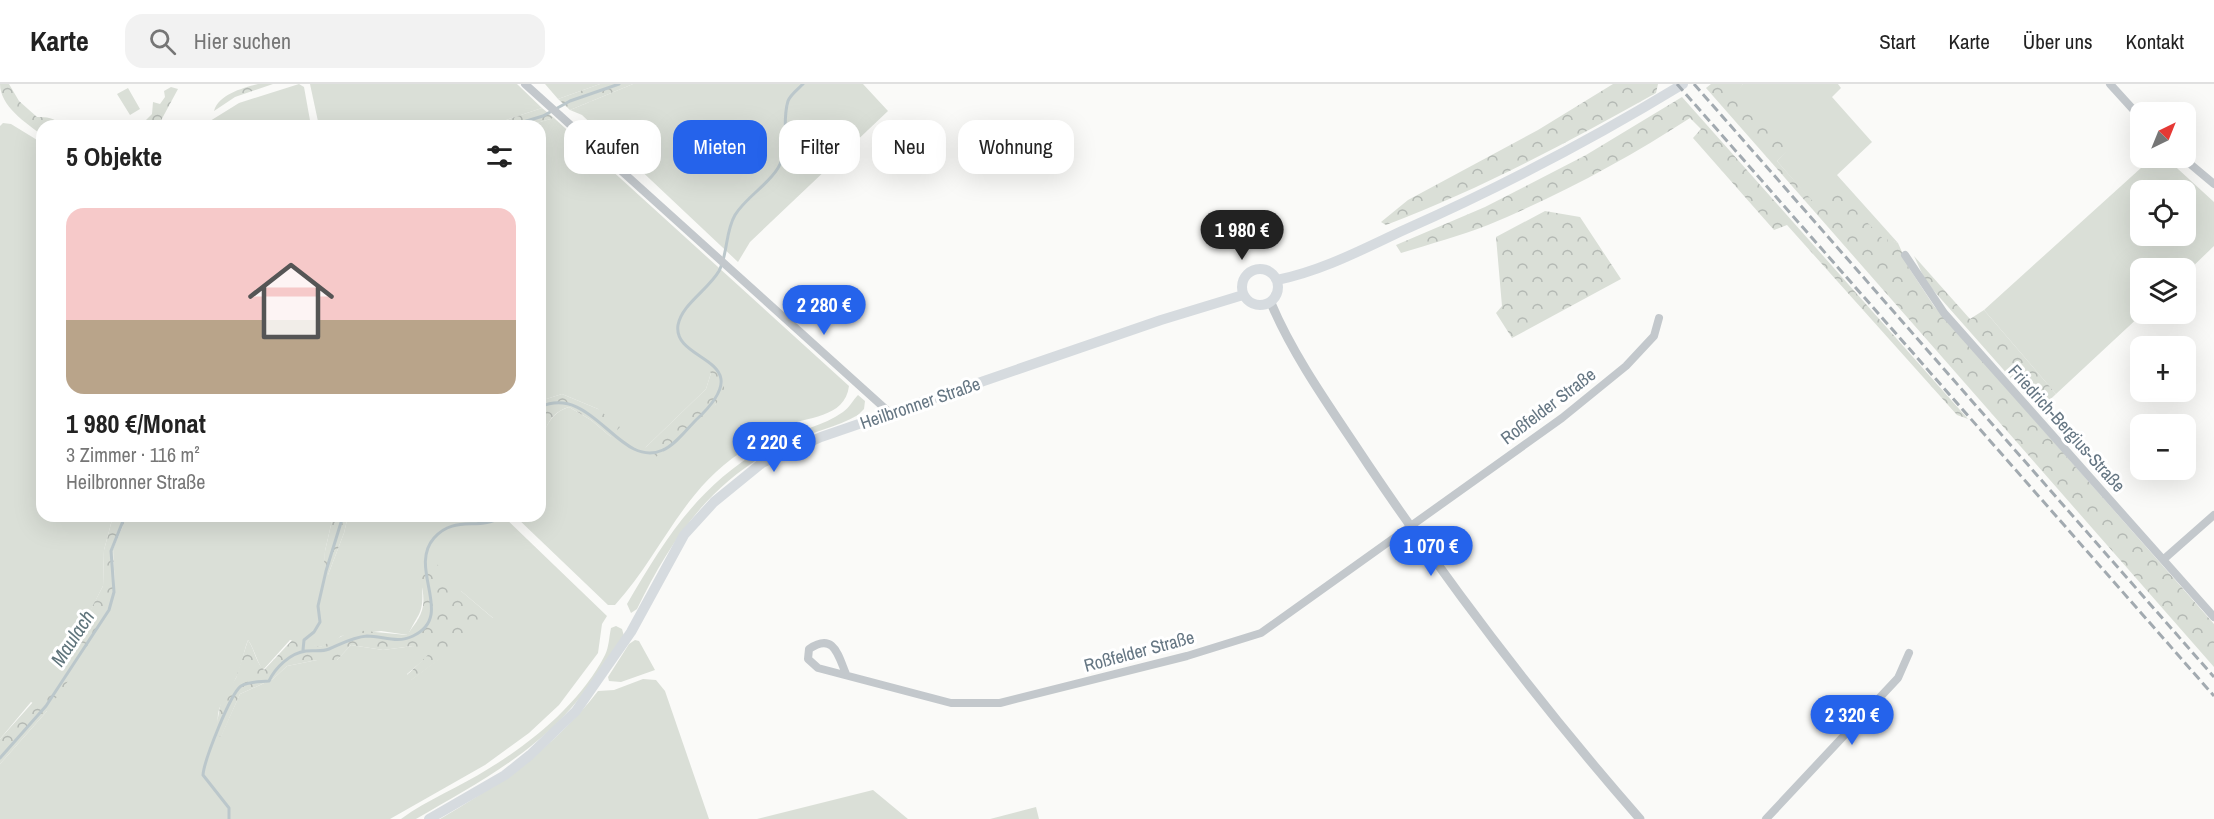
<!DOCTYPE html>
<html lang="de">
<head>
<meta charset="utf-8">
<style>
	:root { --surface:#fff; --page:#f2f2f2; --text:#222; --muted:#767676; --line:#e0e0e0; --accent:#2563eb }
	body { margin:0; font-family:"Archivo Narrow",sans-serif; background:var(--page); color:var(--text); height:100vh; display:flex; flex-direction:column; font-size:22px; white-space:nowrap }
	* { box-sizing:border-box; margin:0 }
	p { font-size:20px; color:var(--muted) }
	.icon { flex:none; width:33px; height:33px; fill:none; stroke:currentColor; stroke-width:2; stroke-linecap:round; stroke-linejoin:round }
	.map { position:relative; flex:1; overflow:hidden }
	.side { position:absolute; left:36px; top:36px; width:510px; height:402px; display:flex; flex-direction:column; background:var(--surface); border-radius:18px; box-shadow:0 6px 24px #0002 }
	.side>* { flex:none }
	.banner { position:absolute; left:564px; top:36px; width:570px; height:54px; display:flex; gap:12px }
	.needle { width:39px; rotate:43deg }
	.buttons { position:absolute; left:2130px; top:18px; display:grid; gap:12px }
	.buttons a { display:grid; place-items:center; width:66px; height:66px; border-radius:12px; background:var(--surface); box-shadow:0 6px 24px #0002; font-size:30px }
	.price { position:absolute; translate:-50% -51px; padding:0 14px; border-radius:21px; background:var(--accent); color:#fff; font-size:20px; line-height:39px; filter:drop-shadow(0 2px 3px #0008) }
	.price::after { content:''; position:absolute; left:50%; top:36px; width:18px; height:14px; margin-left:-9px; background:inherit; clip-path:polygon(0 0,100% 0,50% 100%) }
	.price.active { background:#222; color:#fff }
	ul { padding:0; list-style:none }
	li { display:grid; align-content:center; gap:12px; height:318px; padding:0 30px }
	li+li { border-top:2px solid var(--line) }
	li span { display:grid; place-items:center; height:186px; border-radius:18px; color:#555 }
	li>.icon { margin-inline-start:auto }
	span .icon { width:108px; height:108px; fill:#fffc; stroke-width:1 }
	li b { font-size:26px }
	h2 { display:flex; justify-content:space-between; align-items:center; height:72px; padding:0 30px; font-size:26px }
	.pill { padding:0 21px; border-radius:18px; background:var(--surface); box-shadow:0 6px 24px #0002; font-size:21px; line-height:54px }
	.pill.active { background:var(--accent); color:#fff }
	header { display:flex; align-items:center; gap:36px; box-sizing:border-box; height:84px; padding:0 30px; background:var(--surface); border-bottom:2px solid var(--line) }
	header strong { font-size:28px }
	nav { display:flex; gap:33px; margin-inline-start:auto; font-size:21px }
	.search { width:420px; height:54px; background:var(--page); display:flex; align-items:center; gap:15px; box-sizing:border-box; padding:0 21px; border-radius:18px; color:var(--muted); font-size:22px }
	.map>svg:first-child { display:block }
	.green { fill:#dadfd7; fill-rule:evenodd }
	.forest { fill:url(#forest-crowns) }
	.lines { fill:none; stroke-linecap:round; stroke-linejoin:round }
	.stream { stroke:#bbc7cb; stroke-width:3 }
	.minor { stroke:#c3c8cc; stroke-width:8 }
	.tertiary { stroke:#c3c8cc; stroke-width:9 }
	.secondary { stroke:#d6dbdf; stroke-width:10 }
	.rail { stroke:#a2aab0; stroke-width:3; stroke-dasharray:9 4.5; stroke-linecap:butt }
	.labels { text-anchor:middle; dominant-baseline:central; stroke-width:6; stroke-linejoin:round; paint-order:stroke }
	.street-label { font-size:18px; fill:#657683; stroke:#fff }
	.water-label { font-size:20px; font-style:italic; fill:#60757c; stroke:#fff }
</style>
</head>
<body>
<header>
<strong>Karte</strong>
<div class="search"><svg class="icon" aria-label="search" viewBox="0 0 24 24"><circle cx="10" cy="10" r="6"/><path d="M15 15l6 6"/></svg>Hier suchen</div>
<nav><a>Start</a><a>Karte</a><a>Über uns</a><a>Kontakt</a></nav>
</header>
<div class="map">
<svg width="2214" height="735" viewBox="0 0 2214 735">
	<defs>
		<pattern id="forest-crowns" width="20" height="18" patternUnits="userSpaceOnUse" patternTransform="scale(1.5)"><rect width="20" height="18" fill="#dadfd7"/><path d="M2 6a3 3 0 1 1 6 0M12 15a3 3 0 1 1 6 0" fill="none" stroke="#b4b9b4"/></pattern>
	</defs>
	<rect width="100%" height="100%" fill="#fafaf8"/>
	<path class="green" d="M299,0l5,3 7,39h-109l37,-23z
		M310,0h207l25,24 -54,18h-169z
		M545,0h55l-42,15z
		M633,0h230l25,27 -138,131 -12,20 -156,-147 -12,-5z
		M1743,0h95l3,4 -9,9 40,45 -35,33 61,68 -11,-4 1,5 -72,-38 -39,-45 13,-14 -52,-57z
		M128,4l12,21 -10,6 -13,-21z
		M554,34l295,268c-4,33 -43,30 -66,41 -14,7 -29,17 -43,26 -58,38 -80,103 -125,152h-7l-92,-88 24,-1c0,-33 -11,-97 29,-109l22,13 20,17 -13,-28 -36,-15 -22,7v-275h-14zM711,289l5,31 -71,44 61,-59z
		M3,39l8,1 31,19v373h71l-9,34 -1,36 -33,65 45,-62 -2,-40 14,-33h206l-8,35 -1,24h4l16,-42 4,-17h155l104,100 -5,8 -4,29 -39,52 -30,28 -44,32 -95,54h-390v-55l47,-53 -16,-9 -31,37v-613zM422,503l39,4 32,27 -82,62 -4,-6 26,-22 -20,-6 -30,4 -32,-5 -14,15h-20l-30,6 -14,13 -33,15 -19,42c-9,-27 2,-33 14,-56 6,-11 8,-27 13,-40 7,10 8,21 15,30l27,-30 30,7 14,-5 7,-6 40,-5 27,4c10,-22 16,-20 14,-48z
		M2152,74h14l48,44v44l-28,27v-5h-46l2,46 -86,80 -72,-84zM2140,106h46v46h-46z
		M858,311l7,6 -1,8 -6,6c-21,12 -46,17 -68,27 -76,34 -118,95 -153,167l-6,4 -4,-9c41,-70 74,-123 149,-163 21,-11 48,-15 67,-29 7,-5 10,-12 15,-17z
		M616,542l6,3 2,7c-19,28 -38,57 -61,81 -42,44 -96,72 -147,102h-15c27,-20 59,-32 87,-50 45,-27 93,-67 117,-114 4,-8 4,-18 6,-27z
		M635,556l4,1 16,29 -34,12 -12,-1 -1,-4 21,-33z
		M643,595l13,1 9,11 44,128h-269c60,-35 115,-72 158,-128l16,-1z
		M873,706l35,29h-151z
		M1036,723l3,12h-49z"/>
	<path class="forest" d="M0,0h9l10,17 18,16c9,0 18,0 24,9h-19v9c-16,-12 -42,-29 -42,-51z
		M258,0h15l-38,13 -21,14c5,-17 29,-23 44,-27z
		M600,0h33l-63,26 -12,-11z
		M1613,0h45l-2,9c-88,49 -175,96 -270,132l-5,-3 27,-22 130,-70z
		M1711,0h32l-4,6 52,57 -14,14 39,44 20,-15 51,53v-5l11,5 11,25 25,38 280,318v43l-508,-579z
		M171,3l7,2 -20,37h-18l12,-12 1,-12 7,2 5,-7 -1,-6z
		M1682,13l286,322 -11,-4 -170,-190 -13,5 -81,-92 8,-9 -11,-11c-63,41 -132,78 -202,107 -28,11 -58,19 -87,28l-5,-8 89,-38 101,-52z
		M542,24l12,10 -28,8h-38z
		M1545,127l35,6 41,62 -109,59 -16,-25 6,-7 -6,-69z
		M1914,172l56,63 14,-9 72,84 -17,16 -113,-128z
		M709,274l15,12v19l-8,15 -52,49 -9,4 -10,-9 61,-59 5,-16 -7,-9z
		M562,310l36,15 22,18 -9,10 -20,-17 -22,-13c-25,7 -27,32 -29,56v-62z
		M113,432h14l-14,33 2,40 -5,20 -30,49 -11,-7 34,-65 1,-36z
		M333,432h15l-4,17 -16,42h-5l2,-24z
		M425,467l36,40 33,28 -84,62 -3,-6 24,-23 -10,1 -8,-7 -30,4 -32,-5 -14,15h-20l-30,6 -14,13 -33,15 -19,43 -6,-3 6,-33 15,-23 12,-38c7,10 7,21 16,30l33,-35 9,1 5,8 9,3 34,-17 53,5c6,-9 14,-17 16,-29 3,-23 -11,-31 2,-55z
		M59,589l9,8 -21,30 -47,53v-25z"/>
	<g class="lines">
		<path class="stream" d="M510,42l33,-10 27,-15 49,-17
			M540,323c53,-24 79,63 123,43 12,-5 23,-20 33,-30 68,-63 -24,-56 -18,-95 4,-21 30,-35 41,-54 9,-17 6,-39 16,-56 11,-18 32,-29 43,-47 13,-21 3,-45 10,-67 2,-6 10,-12 15,-17
			M303,566l1,-10 10,-8 6,-10 -2,-16 8,-35 17,-55
			M0,674l46,-52 63,-96 5,-18 -3,-41 14,-35
			M229,735v-11l-26,-33c1,-14 27,-81 38,-89 8,-5 18,-4 28,-5 6,-13 21,-28 37,-30 7,-1 16,1 23,-2 12,-5 24,-12 38,-13 16,0 30,8 46,0 43,-20 -6,-67 21,-98 21,-24 46,-6 68,-22"/>
		<path class="minor" d="M525,0l365,329
			M2110,0l30,33
			M2183,74l31,26
			M1905,171l39,58 270,304
			M2164,475l50,-44
			M846,590c-8,-19 -12,-42 -37,-25l-1,10 10,9 133,35h49l187,-47 74,-23 301,-215 64,-52 28,-30 5,-18
			M1766,735l132,-141 11,-25"/>
		<path class="tertiary" d="M1271,219c24,57 64,111 98,163 83,123 173,241 271,353"/>
		<path class="secondary" d="M1242 203a18 18 0 1 1 36 0a18 18 0 1 1-36 0Z
			M1277,196c45,-9 86,-31 127,-50 97,-43 189,-91 279,-146
			M429,735l76,-44 25,-20 46,-44 55,-79 53,-97 30,-33 48,-39 59,-26 340,-117 82,-25"/>
		<path class="rail" d="M1677,0l537,612
			M1694,0l520,593"/>
	</g>
	<g class="labels">
		<g class="street-label">
			<text transform="translate(920 319) rotate(-19)">Heilbronner Straße</text>
			<text transform="translate(1548 322) rotate(-37)">Roßfelder Straße</text>
			<text transform="translate(2067 344) rotate(48)">Friedrich-Bergius-Straße</text>
			<text transform="translate(1139 567) rotate(-15)">Roßfelder Straße</text>
		</g>
		<g class="water-label">
			<text transform="translate(72 554) rotate(-57)">Maulach</text>
		</g>
	</g>
</svg>
<div class="buttons">
<a><svg class="needle" viewBox="-14 -14 28 28"><path d="M0-13l5 13h-10z" fill="#e53935"/><path d="M0 13l5-13h-10z" fill="#767676"/></svg></a>
<a><svg class="icon" aria-label="locate" viewBox="0 0 24 24"><circle cx="12" cy="12" r="6"/><path d="M12 2v4M12 18v4M2 12h4M18 12h4"/></svg></a>
<a><svg class="icon" aria-label="layers" viewBox="0 0 24 24"><path d="M12 4l9 5-9 5-9-5zM3 14l9 5 9-5"/></svg></a>
<a>+</a>
<a>−</a>
</div>
<b class="price active" style="left:1242px;top:177px">1 980 €</b>
<b class="price" style="left:824px;top:252px">2 280 €</b>
<b class="price" style="left:774px;top:389px">2 220 €</b>
<b class="price" style="left:1431px;top:493px">1 070 €</b>
<b class="price" style="left:1852px;top:662px">2 320 €</b>
<div class="banner">
<a class="pill">Kaufen</a>
<a class="pill active">Mieten</a>
<a class="pill">Filter</a>
<a class="pill">Neu</a>
<a class="pill">Wohnung</a>
</div>
<section class="side">
<h2>5 Objekte<svg class="icon" aria-label="filters" viewBox="0 0 24 24"><path d="M4 7h16M4 17h16"/><circle cx="9" cy="7" r="2"/><circle cx="15" cy="17" r="2"/></svg></h2>
<ul>
<li><span style="background:linear-gradient(#f6c9c9 60%,#b9a48a 0)"><svg class="icon" aria-label="home" viewBox="0 0 24 24"><path d="M3 11l9-7 9 7M6 9v11h12V9"/></svg></span><div><b>1 980 €/Monat</b><p>3 Zimmer · 116 m²</p><p>Heilbronner Straße</p></div></li>
</ul>
</section>
</div>
</body>
</html>
